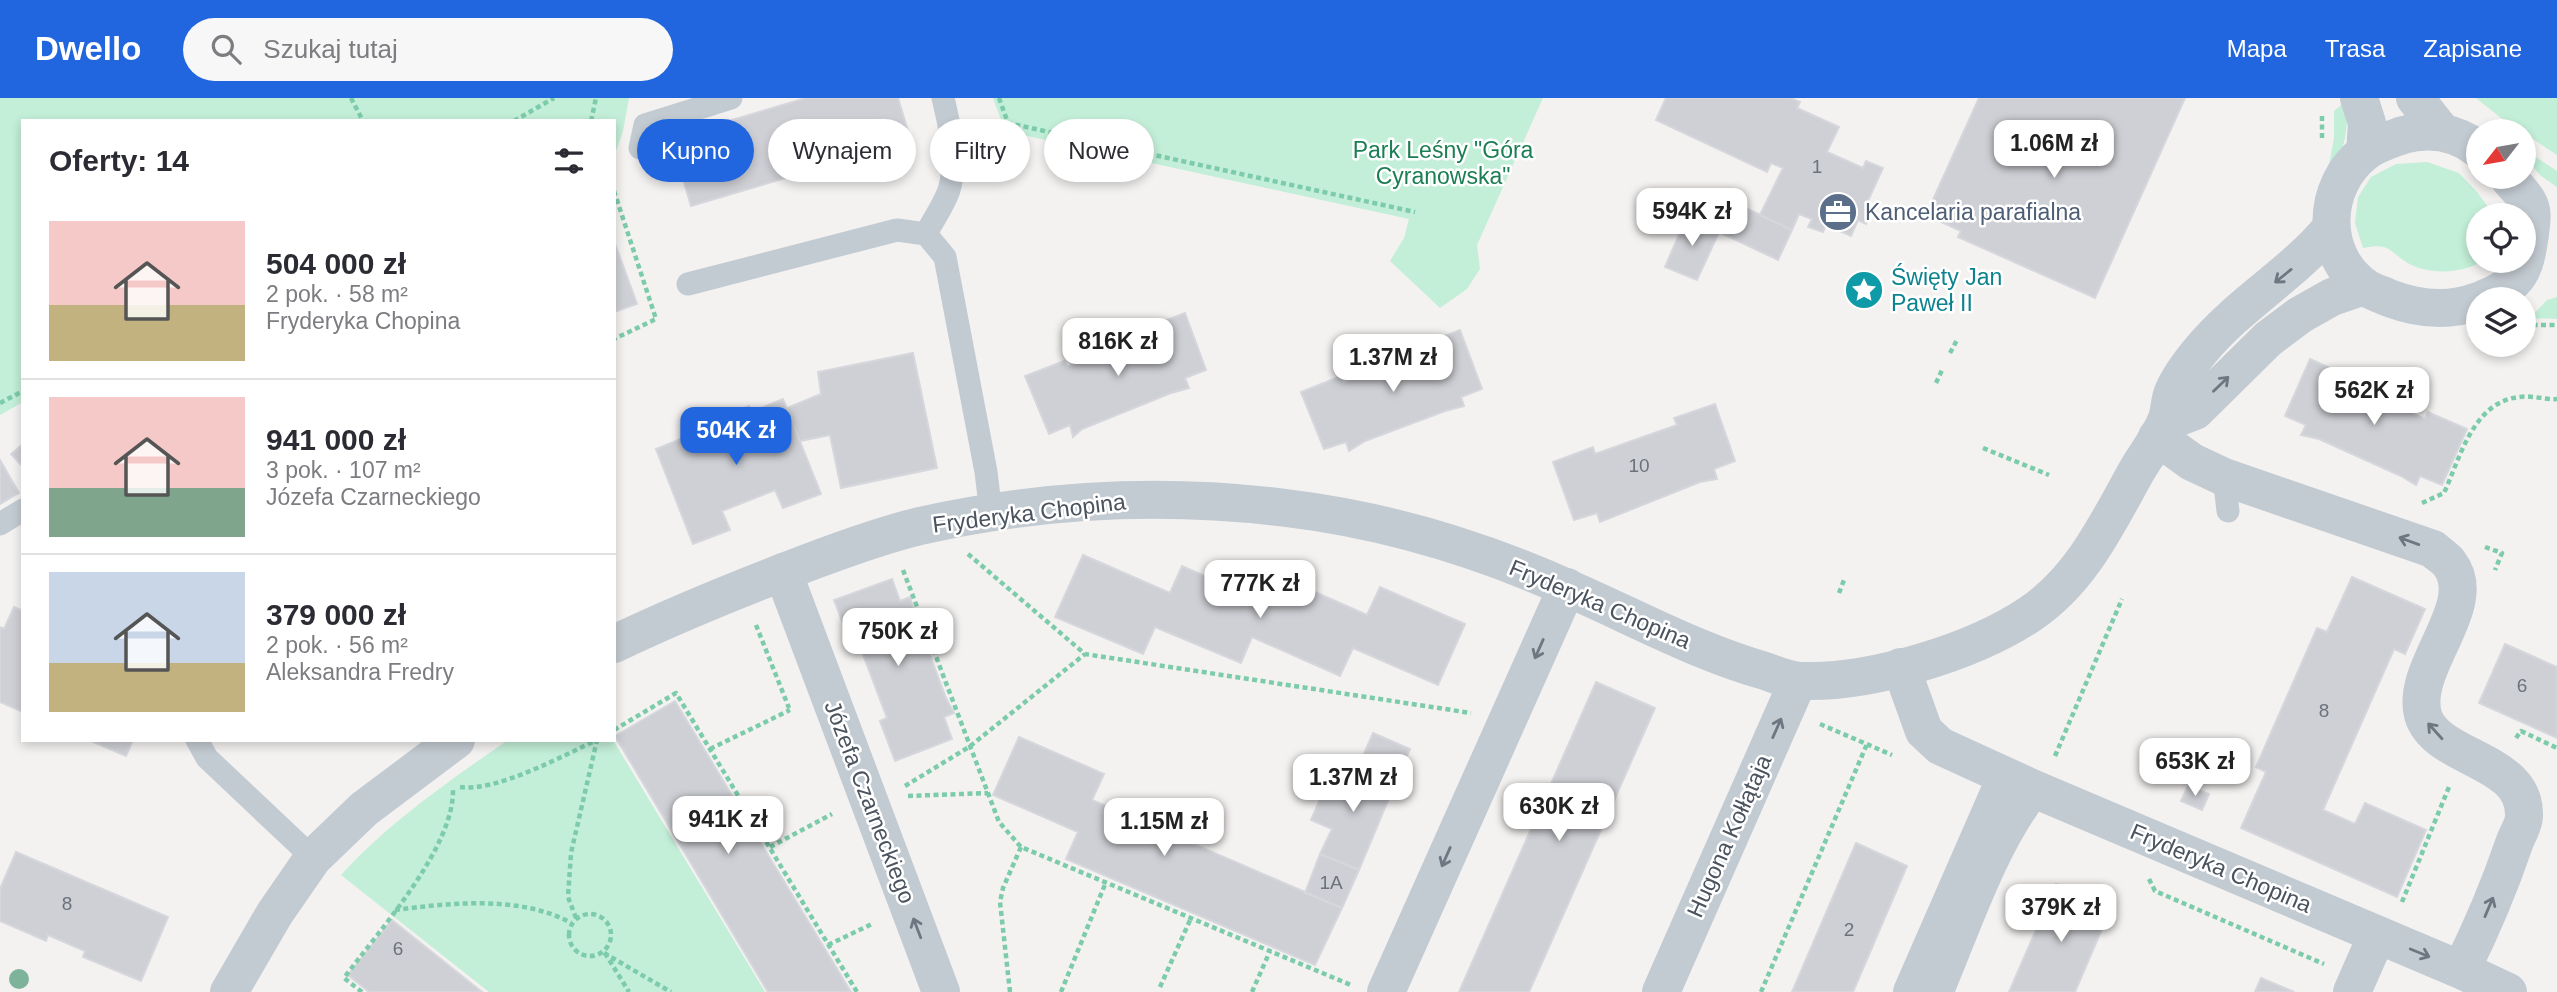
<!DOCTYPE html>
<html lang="pl">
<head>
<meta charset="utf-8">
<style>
	:root { --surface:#fff; --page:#f7f7f7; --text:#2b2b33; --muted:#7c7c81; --line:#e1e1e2; --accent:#2166de }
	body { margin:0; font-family:Helvetica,sans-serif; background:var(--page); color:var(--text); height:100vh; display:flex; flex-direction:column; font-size:26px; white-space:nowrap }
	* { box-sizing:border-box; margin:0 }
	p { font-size:23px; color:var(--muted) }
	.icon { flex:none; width:38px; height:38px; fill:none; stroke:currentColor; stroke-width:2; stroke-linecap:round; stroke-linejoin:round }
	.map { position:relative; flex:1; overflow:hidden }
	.panel { position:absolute; left:21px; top:21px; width:595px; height:623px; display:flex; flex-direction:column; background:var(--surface); border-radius:0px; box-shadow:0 4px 10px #0003 }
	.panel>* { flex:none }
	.top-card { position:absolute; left:637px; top:21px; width:665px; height:63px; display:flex; gap:14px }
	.needle { width:46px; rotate:239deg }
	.buttons { position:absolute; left:2466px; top:21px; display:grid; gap:14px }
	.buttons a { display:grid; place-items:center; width:70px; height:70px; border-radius:50%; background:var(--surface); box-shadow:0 4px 10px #0003; font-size:35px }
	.price { position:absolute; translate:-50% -60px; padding:0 16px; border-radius:14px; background:#fff; color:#222; font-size:23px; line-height:46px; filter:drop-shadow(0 2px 4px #0008) }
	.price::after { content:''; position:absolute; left:50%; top:42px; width:21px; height:16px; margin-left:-10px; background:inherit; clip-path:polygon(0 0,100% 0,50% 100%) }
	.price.selected { background:var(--accent); color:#fff }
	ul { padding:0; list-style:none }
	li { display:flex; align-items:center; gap:21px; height:175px; padding:0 28px }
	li+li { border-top:2px solid var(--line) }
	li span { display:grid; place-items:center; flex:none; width:196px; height:140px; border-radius:0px; color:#555 }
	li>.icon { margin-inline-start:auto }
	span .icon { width:84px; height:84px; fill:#fffc; stroke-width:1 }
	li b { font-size:30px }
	h2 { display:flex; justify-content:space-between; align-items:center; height:84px; padding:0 28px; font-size:30px }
	.pill { padding:0 24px; border-radius:32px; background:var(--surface); box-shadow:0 4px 10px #0003; font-size:24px; line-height:63px }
	.pill.selected { background:var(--accent); color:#fff }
	header { display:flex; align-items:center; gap:42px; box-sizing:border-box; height:98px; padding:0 35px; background:var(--accent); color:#fff }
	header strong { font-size:33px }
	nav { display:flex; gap:38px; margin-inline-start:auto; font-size:24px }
	.search { width:490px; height:63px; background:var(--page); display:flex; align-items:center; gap:18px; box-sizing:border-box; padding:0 24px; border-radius:38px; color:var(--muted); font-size:26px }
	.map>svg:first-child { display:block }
	.green { fill:#c3eed7 }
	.building { fill:#cfd0d5; stroke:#d6d7dc; stroke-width:2 }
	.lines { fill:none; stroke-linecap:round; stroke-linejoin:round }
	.path { stroke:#7ccbaa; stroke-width:4.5; stroke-dasharray:5 3.5; stroke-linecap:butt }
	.service { stroke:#c3cbd2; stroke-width:23 }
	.pedestrian { stroke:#c3cbd2; stroke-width:35 }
	.minor { stroke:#c3cbd2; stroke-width:38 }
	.tertiary { stroke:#c3cbd2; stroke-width:38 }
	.tree { fill:#7db29b }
	.oneway { stroke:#6e7781 }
	.labels { text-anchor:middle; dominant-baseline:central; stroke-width:5; stroke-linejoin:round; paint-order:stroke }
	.number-label { font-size:19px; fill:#6b727c }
	.park-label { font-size:23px; fill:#1c7e54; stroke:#fff }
	.service-label { font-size:23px; fill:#4e5e75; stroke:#fff; text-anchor:start }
	.culture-label { font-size:23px; fill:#0d838f; stroke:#fff; text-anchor:start }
	.street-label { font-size:23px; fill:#4a535e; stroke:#fff }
</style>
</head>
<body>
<header>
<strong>Dwello</strong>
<div class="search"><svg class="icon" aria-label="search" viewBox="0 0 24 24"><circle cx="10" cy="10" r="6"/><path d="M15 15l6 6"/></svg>Szukaj tutaj</div>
<nav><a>Mapa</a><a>Trasa</a><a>Zapisane</a></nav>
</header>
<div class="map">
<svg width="2557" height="894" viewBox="0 0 2557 894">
	<rect width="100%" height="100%" fill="#f4f2f1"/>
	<path class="green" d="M0,0h629l-6,33 -9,26v-36h-591v281l-23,13z
		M993,0h550l-66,147 3,24 -13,20 -27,19 -50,-47 14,-23 5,-19 -404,-88z
		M2476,0h81v57l-56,-37z
		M2347,2c1,38 -2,48 -21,81l8,-43v-27z
		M2524,51l33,22v16l-16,-11 -17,-19z
		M2427,64l32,11 18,19 17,23h-16v46h5c-22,13 -58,15 -80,-1 -17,-13 -17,-16 -40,-12l-8,-25 3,-26 13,-20 25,-13z
		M2557,199v22l-27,-1 17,-18z
		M508,642h105l152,252h-276l-148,-117c48,-53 108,-94 167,-135z"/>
	<path class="building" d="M806,0h92l13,43 -220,65 -20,-68z
		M1666,0h125l9,4 -3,6 42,19 -12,25 36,16 3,-7 17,7 -17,37 7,3 -7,16 -8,-4 -7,16 -25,-11 -3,7 -15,-5 4,-8 -13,-5 -7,16 -32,-15 23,-47 -12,-5 -4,9 -111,-52z
		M1979,0h206l-90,200 -137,-61 3,-6 -35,-16z
		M1733,104l59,28 -14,30 -59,-28z
		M1687,118l33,14 -23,50 -32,-13z
		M614,143l23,63 -23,8z
		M1185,215l21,57 -21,8 4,10 -18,5 -89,36 -9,8 -3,-12 -21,9 -24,-58 39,-15 3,6 82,-33 -2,-7z
		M1460,232l22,59 -21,8 3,9 -19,5 -80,30 -16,10 -3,-9 -22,7 -23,-57 40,-16 3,6 80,-30 -3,-7z
		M913,255l24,115 -96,20 -11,-53 -30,6 -13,-33 34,-14 -3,-22z
		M2310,261l38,17 -3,7 80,36 3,-7 39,17 -25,56 -22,-9 -4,9 -15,-9 -82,-37 -18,-4 5,-10 -21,-9z
		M783,301l38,95 -38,14 -8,-18 -53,21 8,19 -37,14 -37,-95 32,-13 -2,-5 63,-25 2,6z
		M1715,306l20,57 -21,8 3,10 -17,3 -100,40 -3,-9 -23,7 -21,-58 40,-15 2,7 82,-29 -3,-7z
		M23,346v23l-12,-13z
		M0,362l19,33 -19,11z
		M1083,457l87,38 12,-27 85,37 12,-27 88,39 13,-28 85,37 -27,61 -85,-37 -13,28 -88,-39 -11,26 -86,-36 -12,27 -88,-37z
		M2352,479l73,32 -20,45 -11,-5 -71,161 32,14 10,-21 61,27 -29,67 -156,-69 25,-56 -10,-5 61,-139 10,4z
		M892,481l8,22 10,-4 5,18 31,83 8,15 -10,4 8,22 -57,22 -15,-40 7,-3 -31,-82 -7,3 -15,-39z
		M14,509l9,4v101l-23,-10v-75l4,2z
		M2505,546l52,23v71l-78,-35z
		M1596,584l59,26 -126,284h-70z
		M675,603l176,291h-83l-153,-256z
		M1373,635l37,16 -13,30 -37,-16z
		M1019,639l85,37 -12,26 250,108 -27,57 -249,-106 12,-27 -85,-37z
		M89,642h44l-7,16z
		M1360,665l37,16 -38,91 -39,-16 12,-25 -21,-9 17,-40 21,8z
		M2188,688l21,8 -7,16 -21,-9z
		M1856,745l51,23 -54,126h-61z
		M16,754l152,65 -27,64 -58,-24 2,-6 -37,-16 -2,6 -46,-20v-32z
		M1320,756l39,16 -17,38 -37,-15z
		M2056,786l55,24 -36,84h-66z
		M392,822l90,72h-113l-21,-17z
		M2261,880l33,14h-39z"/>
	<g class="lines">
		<path class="path" d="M351,0l12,23
			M999,0l9,25 407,89
			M2322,18v23
			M514,23l40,-23
			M591,23l5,-23
			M614,93l42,128 -42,20
			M2524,227h33
			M1950,255l7,-13
			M1936,285l7,-15
			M0,305l23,-12
			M1983,350l66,27
			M2422,405l22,-10c16,-35 29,-91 75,-96 13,-2 26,3 38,2
			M2485,449l17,6 -7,17
			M968,456l117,100 386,59
			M903,472l96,252 22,25 330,138
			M1839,495l5,-13
			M756,527l33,83
			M1820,626l72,31
			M614,632l62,-37 181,299
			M2516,640l5,-7 36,17
			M710,651l80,-39
			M2055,658l67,-157
			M905,688l64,-39 116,-93
			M460,689c37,5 102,-31 137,-47
			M908,698l80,-3
			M770,749l62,-33
			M2149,781l6,12 169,73
			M2402,804l47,-115
			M395,812c55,-7 126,-15 176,13
			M569 837a21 21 0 1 1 42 0a21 21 0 1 1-42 0Z
			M576,820l-8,-21 3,-44 26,-113
			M828,847l46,-22
			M604,855l67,39
			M605,855l24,39
			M1160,889l31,-69
			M362,894l-18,-14c34,-46 110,-130 109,-188
			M1010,894l-10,-90 3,-14 18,-41
			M1061,894l45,-110
			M1252,894l18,-41
			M1761,894l106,-248"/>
		<path class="service" d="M640,50l5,-23 86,-27
			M926,136c7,-14 18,-29 23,-44 9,-29 1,-63 -6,-92
			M688,186l209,-54 29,4 19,23 41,215 5,41
			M2224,379l4,34
			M0,426l23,-14
			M197,642l10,18 106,100"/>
		<path class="pedestrian" d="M1936,894c28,-66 54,-147 98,-203"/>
		<path class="minor" d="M2359,0l8,25 -2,29
			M2415,0l27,34
			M2157,339l35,25 32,15 209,72c5,5 12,9 16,14 33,42 -39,103 -26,152 13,45 103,43 101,101 0,8 -6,18 -9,25 -15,44 -33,87 -54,129
			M783,474l158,420
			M1901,569l23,64 16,15 94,43 427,181 47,22
			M1386,894l181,-405
			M1661,894l137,-311
			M1912,894l94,-215
			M2352,894l25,-57"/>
		<path class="tertiary" d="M2478,51c-22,-17 -49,-21 -75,-14 -14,5 -28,9 -39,18 -42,33 -45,102 1,134 7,5 16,7 24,11 29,11 60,14 89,3
			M2483,201c37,-14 42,-29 47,-65 1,-11 4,-22 -2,-32 -5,-9 -14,-17 -20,-25
			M2166,324l29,-11 73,-72 32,-24 32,-18 32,-11
			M614,546c63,-30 127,-56 193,-81 37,-14 75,-28 113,-37 120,-27 245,-33 366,-18 100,12 195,41 286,82 64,28 126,62 193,81 12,4 25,10 38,10 68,2 171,-29 227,-67 51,-34 77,-90 106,-142 9,-16 23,-33 30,-51 4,-9 3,-20 7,-29 6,-14 18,-30 28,-42 38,-46 92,-76 130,-122
			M229,894l46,-79 38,-55 51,-49 92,-69"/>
	</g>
	<circle class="tree" cx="19" cy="881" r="10"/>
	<defs><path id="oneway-shaft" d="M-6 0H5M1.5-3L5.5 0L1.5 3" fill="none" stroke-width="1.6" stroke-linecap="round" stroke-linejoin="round" transform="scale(1.75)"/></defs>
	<g class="oneway">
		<use href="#oneway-shaft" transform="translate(2283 178) rotate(141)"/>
		<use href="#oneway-shaft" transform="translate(2221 286) rotate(-44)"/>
		<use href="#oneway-shaft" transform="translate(2409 443) rotate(-160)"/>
		<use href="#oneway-shaft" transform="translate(1539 551) rotate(114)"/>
		<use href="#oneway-shaft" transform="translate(1777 630) rotate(-66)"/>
		<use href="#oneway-shaft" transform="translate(2435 633) rotate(-132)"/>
		<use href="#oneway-shaft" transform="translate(1446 759) rotate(114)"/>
		<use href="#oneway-shaft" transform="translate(2489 809) rotate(-67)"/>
		<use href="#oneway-shaft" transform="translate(917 830) rotate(-111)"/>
		<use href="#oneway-shaft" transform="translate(2420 855) rotate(22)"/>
	</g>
	<defs>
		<g id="office-disc" transform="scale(2.0125)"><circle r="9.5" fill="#5c6f8a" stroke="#fff"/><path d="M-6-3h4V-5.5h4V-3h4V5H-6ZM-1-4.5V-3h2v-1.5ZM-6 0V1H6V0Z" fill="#fff"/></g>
		<g id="sight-disc" transform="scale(2.0125)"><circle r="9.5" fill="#0f9aa8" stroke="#fff"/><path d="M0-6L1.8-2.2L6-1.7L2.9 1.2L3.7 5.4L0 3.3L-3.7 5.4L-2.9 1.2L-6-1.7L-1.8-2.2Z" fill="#fff"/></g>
	</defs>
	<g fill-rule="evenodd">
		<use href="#office-disc" x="1838" y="114"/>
		<use href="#sight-disc" x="1864" y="192"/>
	</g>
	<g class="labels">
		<g class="number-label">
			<text x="1817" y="68">1</text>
			<text x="1639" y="367">10</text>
			<text x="2522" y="587">6</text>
			<text x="2324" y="612">8</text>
			<text x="1331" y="784">1A</text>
			<text x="67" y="805">8</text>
			<text x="1849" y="831">2</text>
			<text x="398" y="850">6</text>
		</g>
		<g class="park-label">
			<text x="1443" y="52">Park Leśny "Góra<tspan x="1443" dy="26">Cyranowska"</tspan></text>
		</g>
		<g class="service-label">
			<text x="1865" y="114">Kancelaria parafialna</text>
		</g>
		<g class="culture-label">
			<text x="1891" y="179">Święty Jan<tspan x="1891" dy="26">Paweł II</tspan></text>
		</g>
		<g class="street-label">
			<text transform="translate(1029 415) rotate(-7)">Fryderyka Chopina</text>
			<text transform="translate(1600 506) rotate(23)">Fryderyka Chopina</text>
			<text transform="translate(870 704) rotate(69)">Józefa Czarneckiego</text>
			<text transform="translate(1729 738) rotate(-66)">Hugona Kołłątaja</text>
			<text transform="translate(2221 770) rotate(23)">Fryderyka Chopina</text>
		</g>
	</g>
</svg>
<div class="buttons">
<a><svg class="needle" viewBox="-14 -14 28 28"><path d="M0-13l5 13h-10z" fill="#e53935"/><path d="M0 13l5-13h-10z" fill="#7c7c81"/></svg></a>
<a><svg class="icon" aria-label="locate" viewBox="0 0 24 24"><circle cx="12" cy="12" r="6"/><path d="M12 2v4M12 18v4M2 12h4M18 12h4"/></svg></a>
<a><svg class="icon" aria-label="layers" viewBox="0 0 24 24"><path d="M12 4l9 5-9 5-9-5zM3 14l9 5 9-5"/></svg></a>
</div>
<b class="price" style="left:2054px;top:82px">1.06M zł</b>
<b class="price" style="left:1692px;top:150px">594K zł</b>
<b class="price" style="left:1118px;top:280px">816K zł</b>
<b class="price" style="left:1393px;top:296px">1.37M zł</b>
<b class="price" style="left:2374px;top:329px">562K zł</b>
<b class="price selected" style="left:736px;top:369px">504K zł</b>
<b class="price" style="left:1260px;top:522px">777K zł</b>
<b class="price" style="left:898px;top:570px">750K zł</b>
<b class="price" style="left:2195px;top:700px">653K zł</b>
<b class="price" style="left:1353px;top:716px">1.37M zł</b>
<b class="price" style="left:1559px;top:745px">630K zł</b>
<b class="price" style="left:728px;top:758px">941K zł</b>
<b class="price" style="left:1164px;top:760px">1.15M zł</b>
<b class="price" style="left:2061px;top:846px">379K zł</b>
<div class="top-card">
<a class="pill selected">Kupno</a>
<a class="pill">Wynajem</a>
<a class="pill">Filtry</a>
<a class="pill">Nowe</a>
</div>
<section class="panel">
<h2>Oferty: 14<svg class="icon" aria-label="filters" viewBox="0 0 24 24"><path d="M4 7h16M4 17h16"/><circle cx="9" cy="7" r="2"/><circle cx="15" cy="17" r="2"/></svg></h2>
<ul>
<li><span style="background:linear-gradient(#f6c9c9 60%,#c2b280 0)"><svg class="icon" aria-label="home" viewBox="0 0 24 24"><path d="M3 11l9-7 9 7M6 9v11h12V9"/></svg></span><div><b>504 000 zł</b><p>2 pok. · 58 m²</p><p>Fryderyka Chopina</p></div></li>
<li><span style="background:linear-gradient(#f6c9c9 65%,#7fa58c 0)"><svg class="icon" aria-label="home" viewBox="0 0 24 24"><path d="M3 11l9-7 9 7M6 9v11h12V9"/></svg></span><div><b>941 000 zł</b><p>3 pok. · 107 m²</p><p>Józefa Czarneckiego</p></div></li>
<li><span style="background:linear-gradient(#c9d6e8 65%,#c2b280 0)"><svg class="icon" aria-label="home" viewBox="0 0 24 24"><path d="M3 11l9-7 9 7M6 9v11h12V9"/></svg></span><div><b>379 000 zł</b><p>2 pok. · 56 m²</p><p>Aleksandra Fredry</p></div></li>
</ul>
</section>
</div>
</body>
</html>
